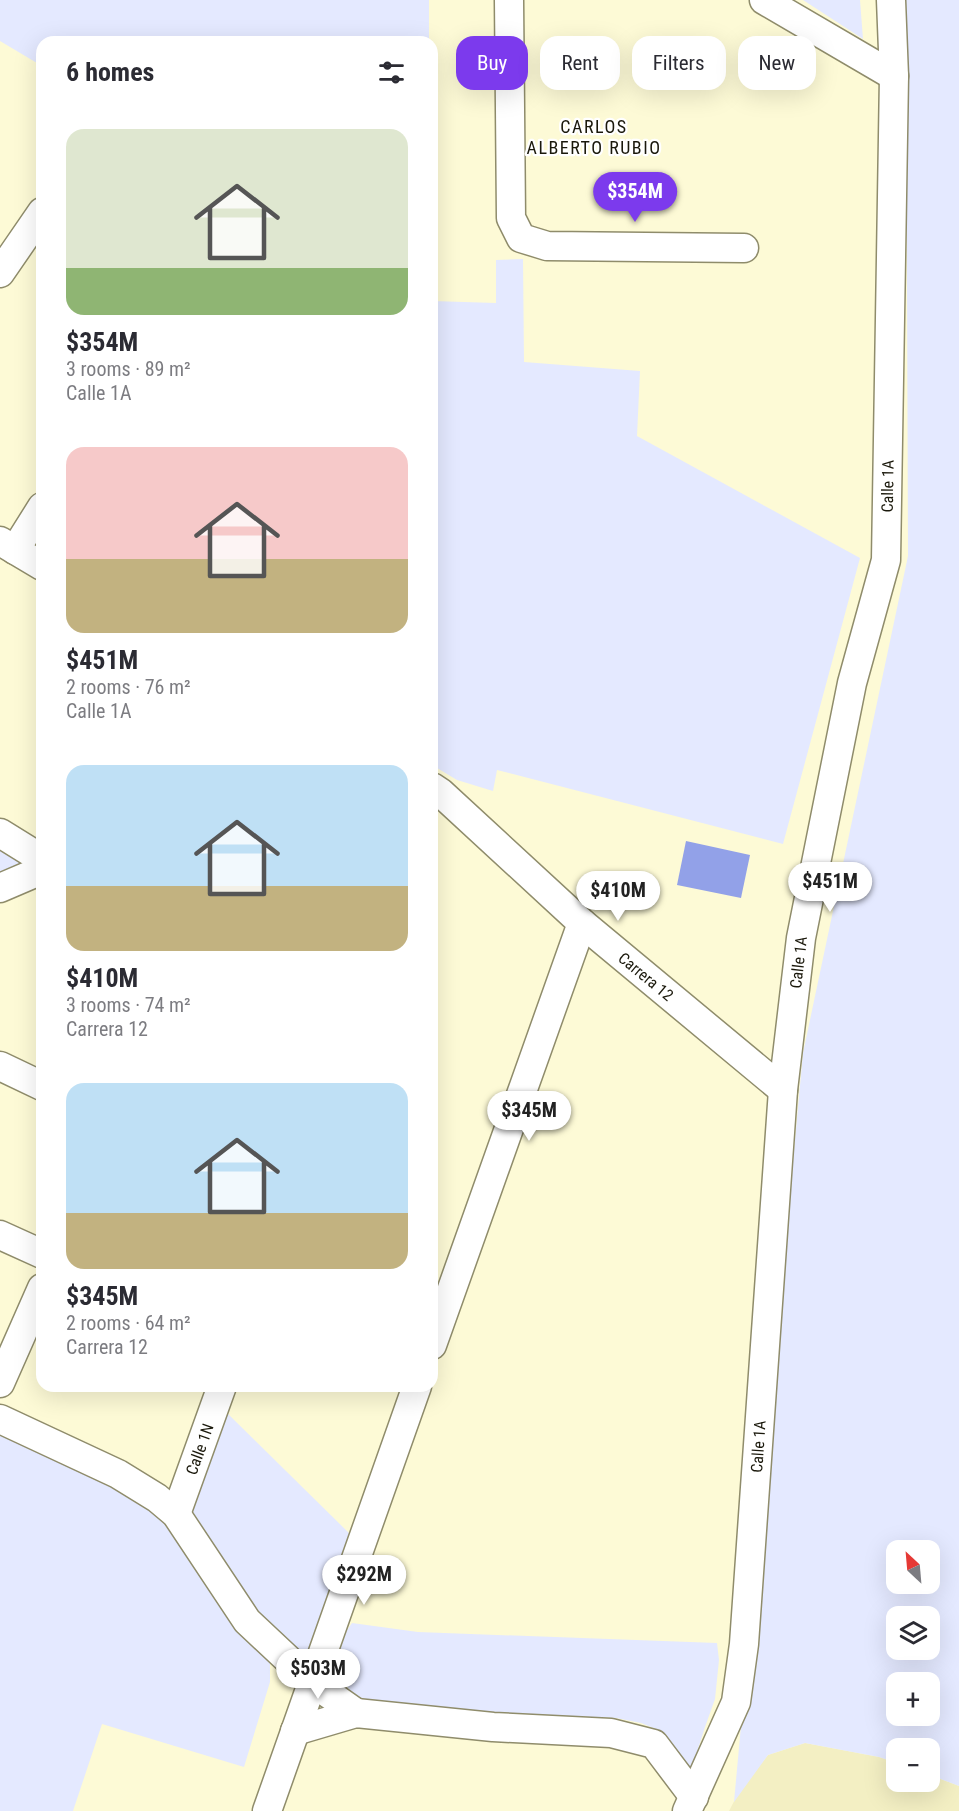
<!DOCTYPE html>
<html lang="en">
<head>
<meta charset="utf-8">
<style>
	:root { --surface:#fff; --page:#f7f7f7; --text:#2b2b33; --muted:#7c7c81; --accent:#7c3aed }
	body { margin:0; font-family:"Roboto Condensed",sans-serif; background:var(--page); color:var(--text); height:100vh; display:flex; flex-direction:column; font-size:22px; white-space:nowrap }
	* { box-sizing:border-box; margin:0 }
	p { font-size:20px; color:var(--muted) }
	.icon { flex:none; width:33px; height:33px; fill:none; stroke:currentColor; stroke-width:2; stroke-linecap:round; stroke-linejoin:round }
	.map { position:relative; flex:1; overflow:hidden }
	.side { position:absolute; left:36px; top:36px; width:402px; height:1356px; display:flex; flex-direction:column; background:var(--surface); border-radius:18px; box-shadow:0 6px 24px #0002 }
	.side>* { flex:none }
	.hud { position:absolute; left:456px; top:36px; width:412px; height:54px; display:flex; gap:12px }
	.needle { width:39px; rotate:334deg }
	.tools { position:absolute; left:886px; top:1540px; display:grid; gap:12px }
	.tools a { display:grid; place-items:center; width:54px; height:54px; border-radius:12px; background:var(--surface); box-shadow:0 6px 24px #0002; font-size:30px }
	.price { position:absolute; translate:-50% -51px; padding:0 14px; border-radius:21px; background:#fff; color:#222; font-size:20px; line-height:39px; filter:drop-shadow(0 2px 3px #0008) }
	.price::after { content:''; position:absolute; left:50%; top:36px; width:18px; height:14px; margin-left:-9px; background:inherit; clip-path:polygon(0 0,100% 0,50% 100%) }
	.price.active { background:var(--accent); color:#fff }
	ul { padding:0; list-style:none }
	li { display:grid; align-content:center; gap:12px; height:318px; padding:0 30px }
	li span { display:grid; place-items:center; height:186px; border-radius:18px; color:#555 }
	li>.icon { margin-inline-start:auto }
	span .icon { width:108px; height:108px; fill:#fffc; stroke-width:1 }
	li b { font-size:26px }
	h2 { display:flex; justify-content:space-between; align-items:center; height:72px; padding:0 30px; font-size:26px }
	.tag { padding:0 21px; border-radius:18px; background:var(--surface); box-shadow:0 6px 24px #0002; font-size:21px; line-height:54px }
	.tag.active { background:var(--accent); color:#fff }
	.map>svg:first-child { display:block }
	.built { fill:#f3efc3 }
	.green { fill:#e4e9ff; fill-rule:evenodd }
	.water { fill:#92a1e8 }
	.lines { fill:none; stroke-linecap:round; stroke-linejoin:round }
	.minor-casing { stroke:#8f8c6b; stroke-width:31 }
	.minor { stroke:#fff; stroke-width:28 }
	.labels { text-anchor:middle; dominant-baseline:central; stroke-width:4.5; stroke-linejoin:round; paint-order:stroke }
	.street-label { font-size:16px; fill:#1a180b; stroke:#fff }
	.neighbourhood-label { font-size:18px; letter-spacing:1.5px; fill:#1a180b; stroke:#fff }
</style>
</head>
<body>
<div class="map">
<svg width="959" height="1811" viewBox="0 0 959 1811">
	<rect width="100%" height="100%" fill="#fdfad6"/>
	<path class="built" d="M805,1743l74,14 18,6v19h33v-7l29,11v25h-230l11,-21 28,-35z"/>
	<path class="green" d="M0,0h429v42h-387v24l-42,-25z
		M803,0h57l3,39z
		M906,0h53v1786l-29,-11v-26h-33v14l-18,-6 -74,-14 -37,12 -34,47 69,-749 105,-497zM897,1551h33v33h-33zM897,1617h33v33h-33zM897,1683h33v33h-33z
		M523,259l1,103 116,9 -3,65 223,122 -77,286 -286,-74 -4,21 -36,-11 -25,-15v-464l64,2v-43z
		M0,850l24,15 -24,10z
		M222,1408l129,127 -43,130 -54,-56 -68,-93z
		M0,1433l130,62 39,32 101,126v29l-26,85 -142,-43 -29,87h-73z
		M352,1623l66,9 299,11 2,17 -4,39 -10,28 -15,47 -29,-43 -20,-8 -25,-5 -157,-6 -81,-9 -25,-8 -13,-18 -5,-30z"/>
	<path class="water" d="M686,841l64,14 -9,43 -64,-13z"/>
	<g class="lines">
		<g class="minor-casing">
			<g id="minor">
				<path d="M509,0l2,218 10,20 26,8 197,2"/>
				<path d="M764,0l130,76"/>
				<path d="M0,273l42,-61"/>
				<path d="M0,541l42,25"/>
				<path d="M15,550l27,-43"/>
				<path id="s1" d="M432,787l9,6 141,130 201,167"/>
				<path d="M0,833l42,26"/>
				<path d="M0,888l42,-18"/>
				<path d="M0,1066l42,20"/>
				<path d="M0,1235l42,19"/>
				<path d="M432,1345l150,-422"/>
				<path d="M0,1383l42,-95"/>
				<path d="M0,1419l118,55 39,24 19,16 71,107 65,61 44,31"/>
				<path id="s2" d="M176,1514l46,-128"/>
				<path d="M295,1731l61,-18 137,14 118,6 43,11 40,53"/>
				<path d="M267,1811l150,-425"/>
				<path id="s3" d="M687,1811l49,-109 8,-58 39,-554 18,-152 51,-255 34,-123 8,-484 -3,-76"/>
			</g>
		</g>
		<use href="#minor" class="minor"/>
	</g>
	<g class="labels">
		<g class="street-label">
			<text stroke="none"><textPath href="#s3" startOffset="1348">Calle 1A</textPath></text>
			<text stroke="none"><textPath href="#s3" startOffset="862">Calle 1A</textPath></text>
			<text stroke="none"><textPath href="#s1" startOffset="286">Carrera 12</textPath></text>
			<text stroke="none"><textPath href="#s3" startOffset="376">Calle 1A</textPath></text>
			<text stroke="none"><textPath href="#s2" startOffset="69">Calle 1N</textPath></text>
		</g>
		<g class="neighbourhood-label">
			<text x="594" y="126">CARLOS<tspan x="594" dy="21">ALBERTO RUBIO</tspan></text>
		</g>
	</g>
</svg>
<div class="tools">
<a><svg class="needle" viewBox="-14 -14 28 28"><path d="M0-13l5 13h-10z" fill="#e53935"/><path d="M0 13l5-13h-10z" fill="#7c7c81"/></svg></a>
<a><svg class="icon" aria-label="layers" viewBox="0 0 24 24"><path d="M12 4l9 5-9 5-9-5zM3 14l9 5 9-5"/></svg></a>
<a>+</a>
<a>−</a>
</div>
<b class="price active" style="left:635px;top:223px">$354M</b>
<b class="price" style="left:830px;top:913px">$451M</b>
<b class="price" style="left:618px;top:922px">$410M</b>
<b class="price" style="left:529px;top:1142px">$345M</b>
<b class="price" style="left:364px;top:1606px">$292M</b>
<b class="price" style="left:318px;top:1700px">$503M</b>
<div class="hud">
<a class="tag active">Buy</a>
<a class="tag">Rent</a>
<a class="tag">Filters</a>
<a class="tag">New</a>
</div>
<section class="side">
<h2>6 homes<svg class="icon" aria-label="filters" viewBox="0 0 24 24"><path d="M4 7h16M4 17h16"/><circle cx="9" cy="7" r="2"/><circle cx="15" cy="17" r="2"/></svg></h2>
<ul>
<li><span style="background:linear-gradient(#dfe7d0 75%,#8fb573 0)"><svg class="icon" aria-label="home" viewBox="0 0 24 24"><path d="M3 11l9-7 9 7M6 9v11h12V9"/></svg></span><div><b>$354M</b><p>3 rooms · 89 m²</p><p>Calle 1A</p></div></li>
<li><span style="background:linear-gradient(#f6c9c9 60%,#c2b280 0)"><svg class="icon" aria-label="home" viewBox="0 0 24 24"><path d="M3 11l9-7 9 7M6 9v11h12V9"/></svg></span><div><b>$451M</b><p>2 rooms · 76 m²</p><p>Calle 1A</p></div></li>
<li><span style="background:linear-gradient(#bfe0f5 65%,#c2b280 0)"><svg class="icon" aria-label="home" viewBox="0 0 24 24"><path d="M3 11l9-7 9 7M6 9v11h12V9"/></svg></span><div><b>$410M</b><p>3 rooms · 74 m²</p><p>Carrera 12</p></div></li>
<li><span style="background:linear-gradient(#bfe0f5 70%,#c2b280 0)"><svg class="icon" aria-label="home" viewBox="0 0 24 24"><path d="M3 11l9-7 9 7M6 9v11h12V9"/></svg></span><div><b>$345M</b><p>2 rooms · 64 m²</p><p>Carrera 12</p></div></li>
</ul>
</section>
</div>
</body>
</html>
